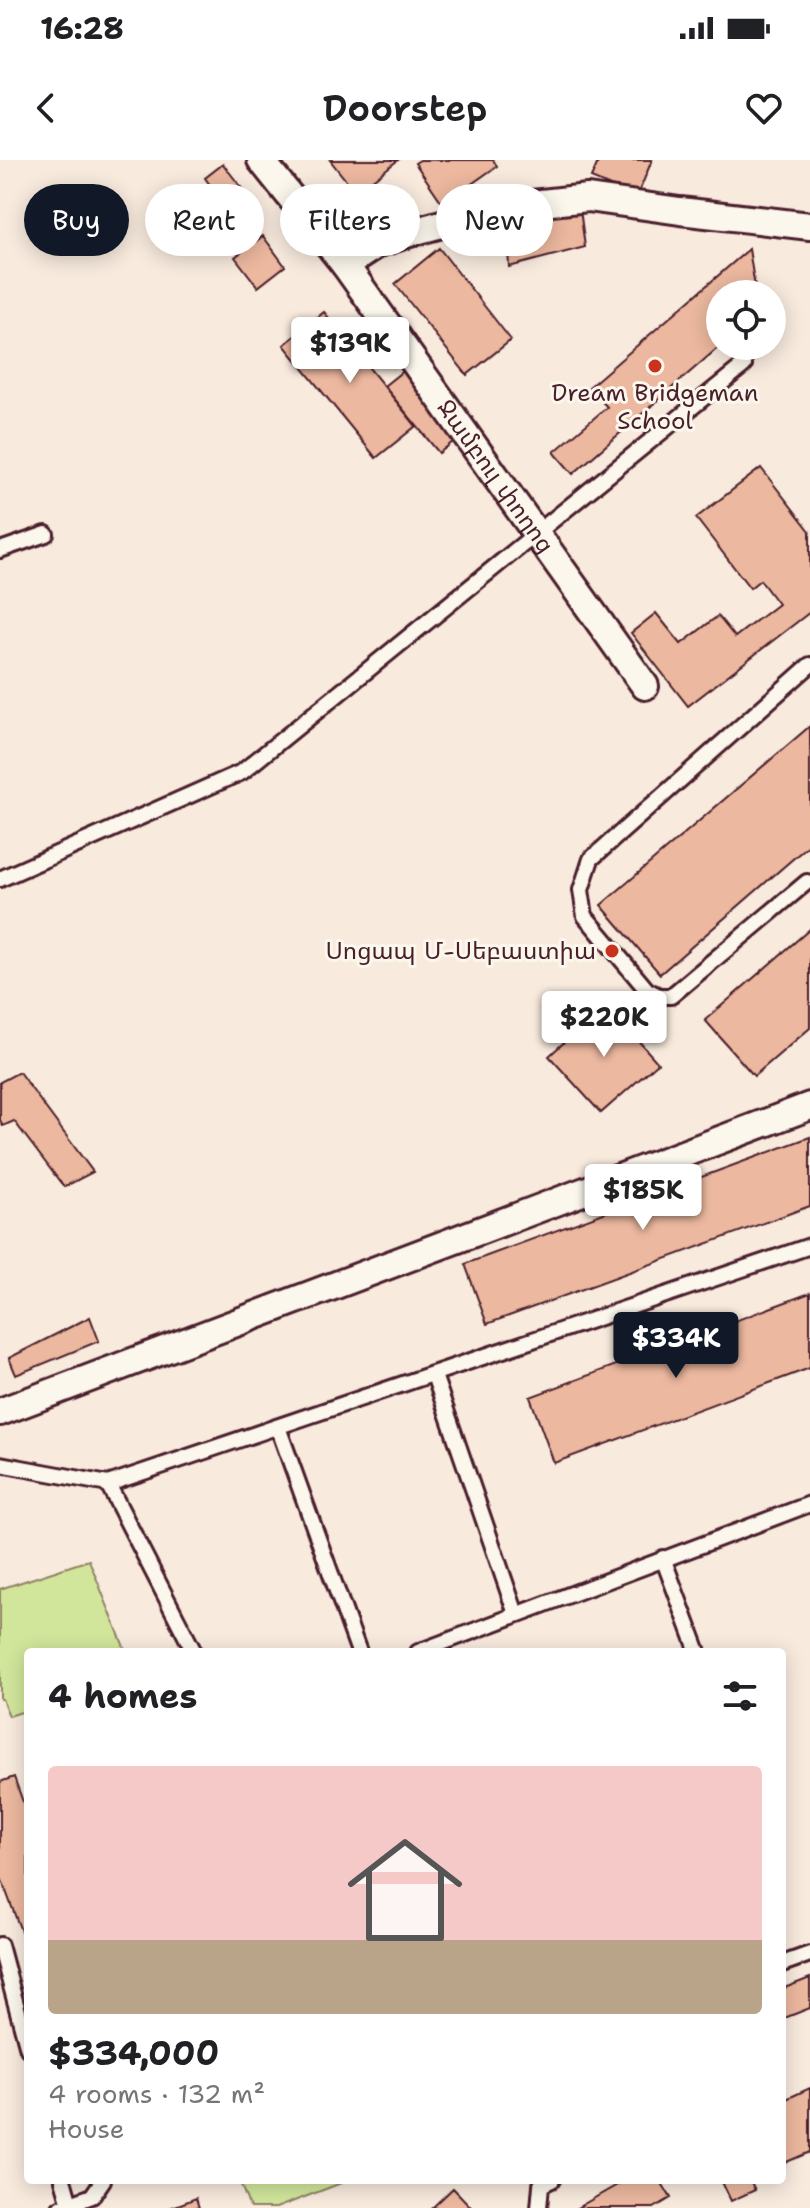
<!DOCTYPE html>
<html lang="en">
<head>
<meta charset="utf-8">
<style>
	:root { --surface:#fff; --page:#f6f6f6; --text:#202124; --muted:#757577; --line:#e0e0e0; --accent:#111827 }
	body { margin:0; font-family:"Shantell Sans","Noto Sans Armenian",sans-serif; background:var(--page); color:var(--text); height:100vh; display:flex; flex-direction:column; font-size:30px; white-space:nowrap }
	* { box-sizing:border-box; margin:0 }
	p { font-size:26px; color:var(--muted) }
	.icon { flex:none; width:44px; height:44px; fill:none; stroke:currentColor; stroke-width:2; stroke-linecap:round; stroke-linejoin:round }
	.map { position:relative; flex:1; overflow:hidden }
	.side { position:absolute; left:24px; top:1488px; width:762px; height:536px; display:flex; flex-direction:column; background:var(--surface); border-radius:8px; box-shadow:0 4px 20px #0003 }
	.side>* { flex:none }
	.top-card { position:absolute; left:24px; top:24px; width:762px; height:72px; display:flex; gap:16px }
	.tools { position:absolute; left:706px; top:120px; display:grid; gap:16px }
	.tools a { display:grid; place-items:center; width:80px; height:80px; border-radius:50%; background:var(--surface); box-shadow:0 4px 20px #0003; font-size:40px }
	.price { position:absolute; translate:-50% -68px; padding:0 18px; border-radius:8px; background:#fff; color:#222; font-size:26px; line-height:52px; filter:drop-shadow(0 2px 4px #0008) }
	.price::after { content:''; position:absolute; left:50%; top:48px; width:24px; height:18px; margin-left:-12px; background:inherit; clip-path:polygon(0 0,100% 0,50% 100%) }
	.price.on { background:var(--accent); color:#fff }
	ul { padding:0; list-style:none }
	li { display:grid; align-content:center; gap:16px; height:424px; padding:0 24px }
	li+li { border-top:2px solid var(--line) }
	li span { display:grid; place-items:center; height:248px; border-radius:8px; color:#555 }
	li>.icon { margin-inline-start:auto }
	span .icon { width:144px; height:144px; fill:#fffc; stroke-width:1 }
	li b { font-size:34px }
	h2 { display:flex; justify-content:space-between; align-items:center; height:96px; padding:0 24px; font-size:34px }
	.pill { padding:0 28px; border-radius:36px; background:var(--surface); box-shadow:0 4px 20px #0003; font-size:28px; line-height:72px }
	.pill.on { background:var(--accent); color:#fff }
	.status { display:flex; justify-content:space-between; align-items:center; height:56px; padding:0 40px; background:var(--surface); direction:ltr }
	.status svg { height:22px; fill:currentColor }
	header { display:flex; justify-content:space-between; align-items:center; height:104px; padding:0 24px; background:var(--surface); font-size:36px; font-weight:600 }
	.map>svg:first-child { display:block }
	.green { fill:#d1e69b; stroke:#8e8263; stroke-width:2 }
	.building { fill:#ecb89f; stroke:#4a1f2b; stroke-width:2 }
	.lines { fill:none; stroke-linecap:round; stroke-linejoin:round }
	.service-casing { stroke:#4a1f2b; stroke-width:20 }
	.minor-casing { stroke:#4a1f2b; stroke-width:32 }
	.service { stroke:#fbf7ec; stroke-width:14 }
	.minor { stroke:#fbf7ec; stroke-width:26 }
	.poi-dot { fill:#c8321e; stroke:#fbf7ec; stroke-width:3 }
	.labels { text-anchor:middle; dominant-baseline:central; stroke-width:6; stroke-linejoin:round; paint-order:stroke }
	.poi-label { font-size:24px; fill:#4a1f2b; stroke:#fbf7ec }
	.street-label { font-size:24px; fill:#4a1f2b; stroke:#fbf7ec }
</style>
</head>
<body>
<div class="status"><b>16:28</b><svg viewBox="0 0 49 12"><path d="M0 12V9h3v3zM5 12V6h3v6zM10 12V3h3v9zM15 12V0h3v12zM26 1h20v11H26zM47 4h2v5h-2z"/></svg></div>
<header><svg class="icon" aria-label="back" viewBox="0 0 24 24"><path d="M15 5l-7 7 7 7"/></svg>Doorstep<svg class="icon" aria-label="heart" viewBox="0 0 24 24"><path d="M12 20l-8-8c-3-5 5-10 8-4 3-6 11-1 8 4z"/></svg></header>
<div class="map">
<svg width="810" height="2048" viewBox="0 0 810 2048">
	<rect width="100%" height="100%" fill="#f8eadd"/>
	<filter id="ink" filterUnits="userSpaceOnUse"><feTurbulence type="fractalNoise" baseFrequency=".0125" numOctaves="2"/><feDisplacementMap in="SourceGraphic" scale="16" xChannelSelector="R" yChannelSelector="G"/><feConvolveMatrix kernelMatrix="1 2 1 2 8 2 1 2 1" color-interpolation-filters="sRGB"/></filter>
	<g filter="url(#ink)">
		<path class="green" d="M89,1400l37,92h-98v58l-19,6 -7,-17h-2v-110z
			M239,2020h110l-73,28h-26z"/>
		<path class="building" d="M330,0h68l-42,33z
			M420,0h73l4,6 -54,38 -28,-41z
			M599,0h53l-15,37 -46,-19z
			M223,4l28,36 -19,15 -27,-37z
			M580,49l5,38 -76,20 -3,-50z
			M263,76l22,30 -27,21 -23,-30z
			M439,88l72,92 -44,35 -72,-91z
			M749,89l7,45h-36v52l-147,128 -19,-22 53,-45 -18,-20z
			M324,152l92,114 -40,32 -92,-113z
			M404,210l54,68 -19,15 -55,-67z
			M761,308l49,63v81l-122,94 -57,-73 25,-20 25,31 37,-28 17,21 43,-33 -18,-24 -10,8 -54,-70z
			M810,566v118l-150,130 -59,-69z
			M810,769v99l-56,48 -49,-56z
			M606,844l52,59 -57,50 -52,-57z
			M19,912l74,100 -29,15 -50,-66 -11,5 -3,-6v-38z
			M810,977v69l-323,118 -22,-60z
			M810,1133v75l-256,95 -24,-66z
			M90,1157l9,24 -83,34 -7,-17z
			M14,1617l14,39v134l-28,-75v-93z
			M810,1818v30l-28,11v-30z
			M810,1928v64l-28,12v-63z
			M626,2020h34l11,18 -17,10h-77z
			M721,2020h29l5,10 -24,11z
			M453,2028l19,20h-40z
			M196,2038l3,10h-29z"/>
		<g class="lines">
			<g class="service-casing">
				<path id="service" d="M0,390l46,-16
					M0,719l242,-107 502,-407
					M807,722l-136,114h-12l-12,-6 -62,-74 -4,-26 10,-31 219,-194
					M434,1215l82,239
					M278,1267l81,225
					M0,1304l108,20 86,168
					M108,1324l702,-238
					M663,1398l35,94
					M418,1492l392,-148
					M0,1785l28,104
					M782,1804l28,-10
					M63,2020l7,24
					M60,2048l32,-12 11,-16
					M539,2048l2,-23 11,-5"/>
			</g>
			<g class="minor-casing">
				<g id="minor">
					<path id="s1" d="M261,0l84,105 300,421"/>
					<path d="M345,105l34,-22 37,-12 88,-24 84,-9 92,13 130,15"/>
					<path d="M0,1252l810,-306"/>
				</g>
			</g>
			<use href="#service" class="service"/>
			<use href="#minor" class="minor"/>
		</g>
	</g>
	<g class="poi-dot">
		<circle cx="655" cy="206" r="8"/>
		<circle cx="612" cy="791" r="8"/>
	</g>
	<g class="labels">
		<g class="poi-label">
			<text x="655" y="233">Dream Bridgeman<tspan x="655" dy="28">School</tspan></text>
			<text x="596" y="791" text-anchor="end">Սոցապ Մ-Սեբաստիա</text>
		</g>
		<g class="street-label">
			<text stroke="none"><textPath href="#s1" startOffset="394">Ջամբուլ փողոց</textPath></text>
		</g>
	</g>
</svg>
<div class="tools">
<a><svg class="icon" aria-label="locate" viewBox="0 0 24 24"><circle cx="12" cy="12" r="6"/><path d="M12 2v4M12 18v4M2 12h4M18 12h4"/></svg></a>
</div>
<b class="price" style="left:350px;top:225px">$139K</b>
<b class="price" style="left:604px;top:899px">$220K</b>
<b class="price" style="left:643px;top:1072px">$185K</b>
<b class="price on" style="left:676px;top:1220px">$334K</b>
<div class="top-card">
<a class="pill on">Buy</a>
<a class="pill">Rent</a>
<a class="pill">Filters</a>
<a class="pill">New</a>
</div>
<section class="side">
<h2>4 homes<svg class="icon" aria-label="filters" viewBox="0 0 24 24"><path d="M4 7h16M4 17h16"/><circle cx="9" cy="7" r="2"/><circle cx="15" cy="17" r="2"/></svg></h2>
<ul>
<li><span style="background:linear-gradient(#f6c9c9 70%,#b9a48a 0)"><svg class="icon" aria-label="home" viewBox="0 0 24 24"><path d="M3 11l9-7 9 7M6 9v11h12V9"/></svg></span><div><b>$334,000</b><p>4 rooms · 132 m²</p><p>House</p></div></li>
</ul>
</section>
</div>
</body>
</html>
